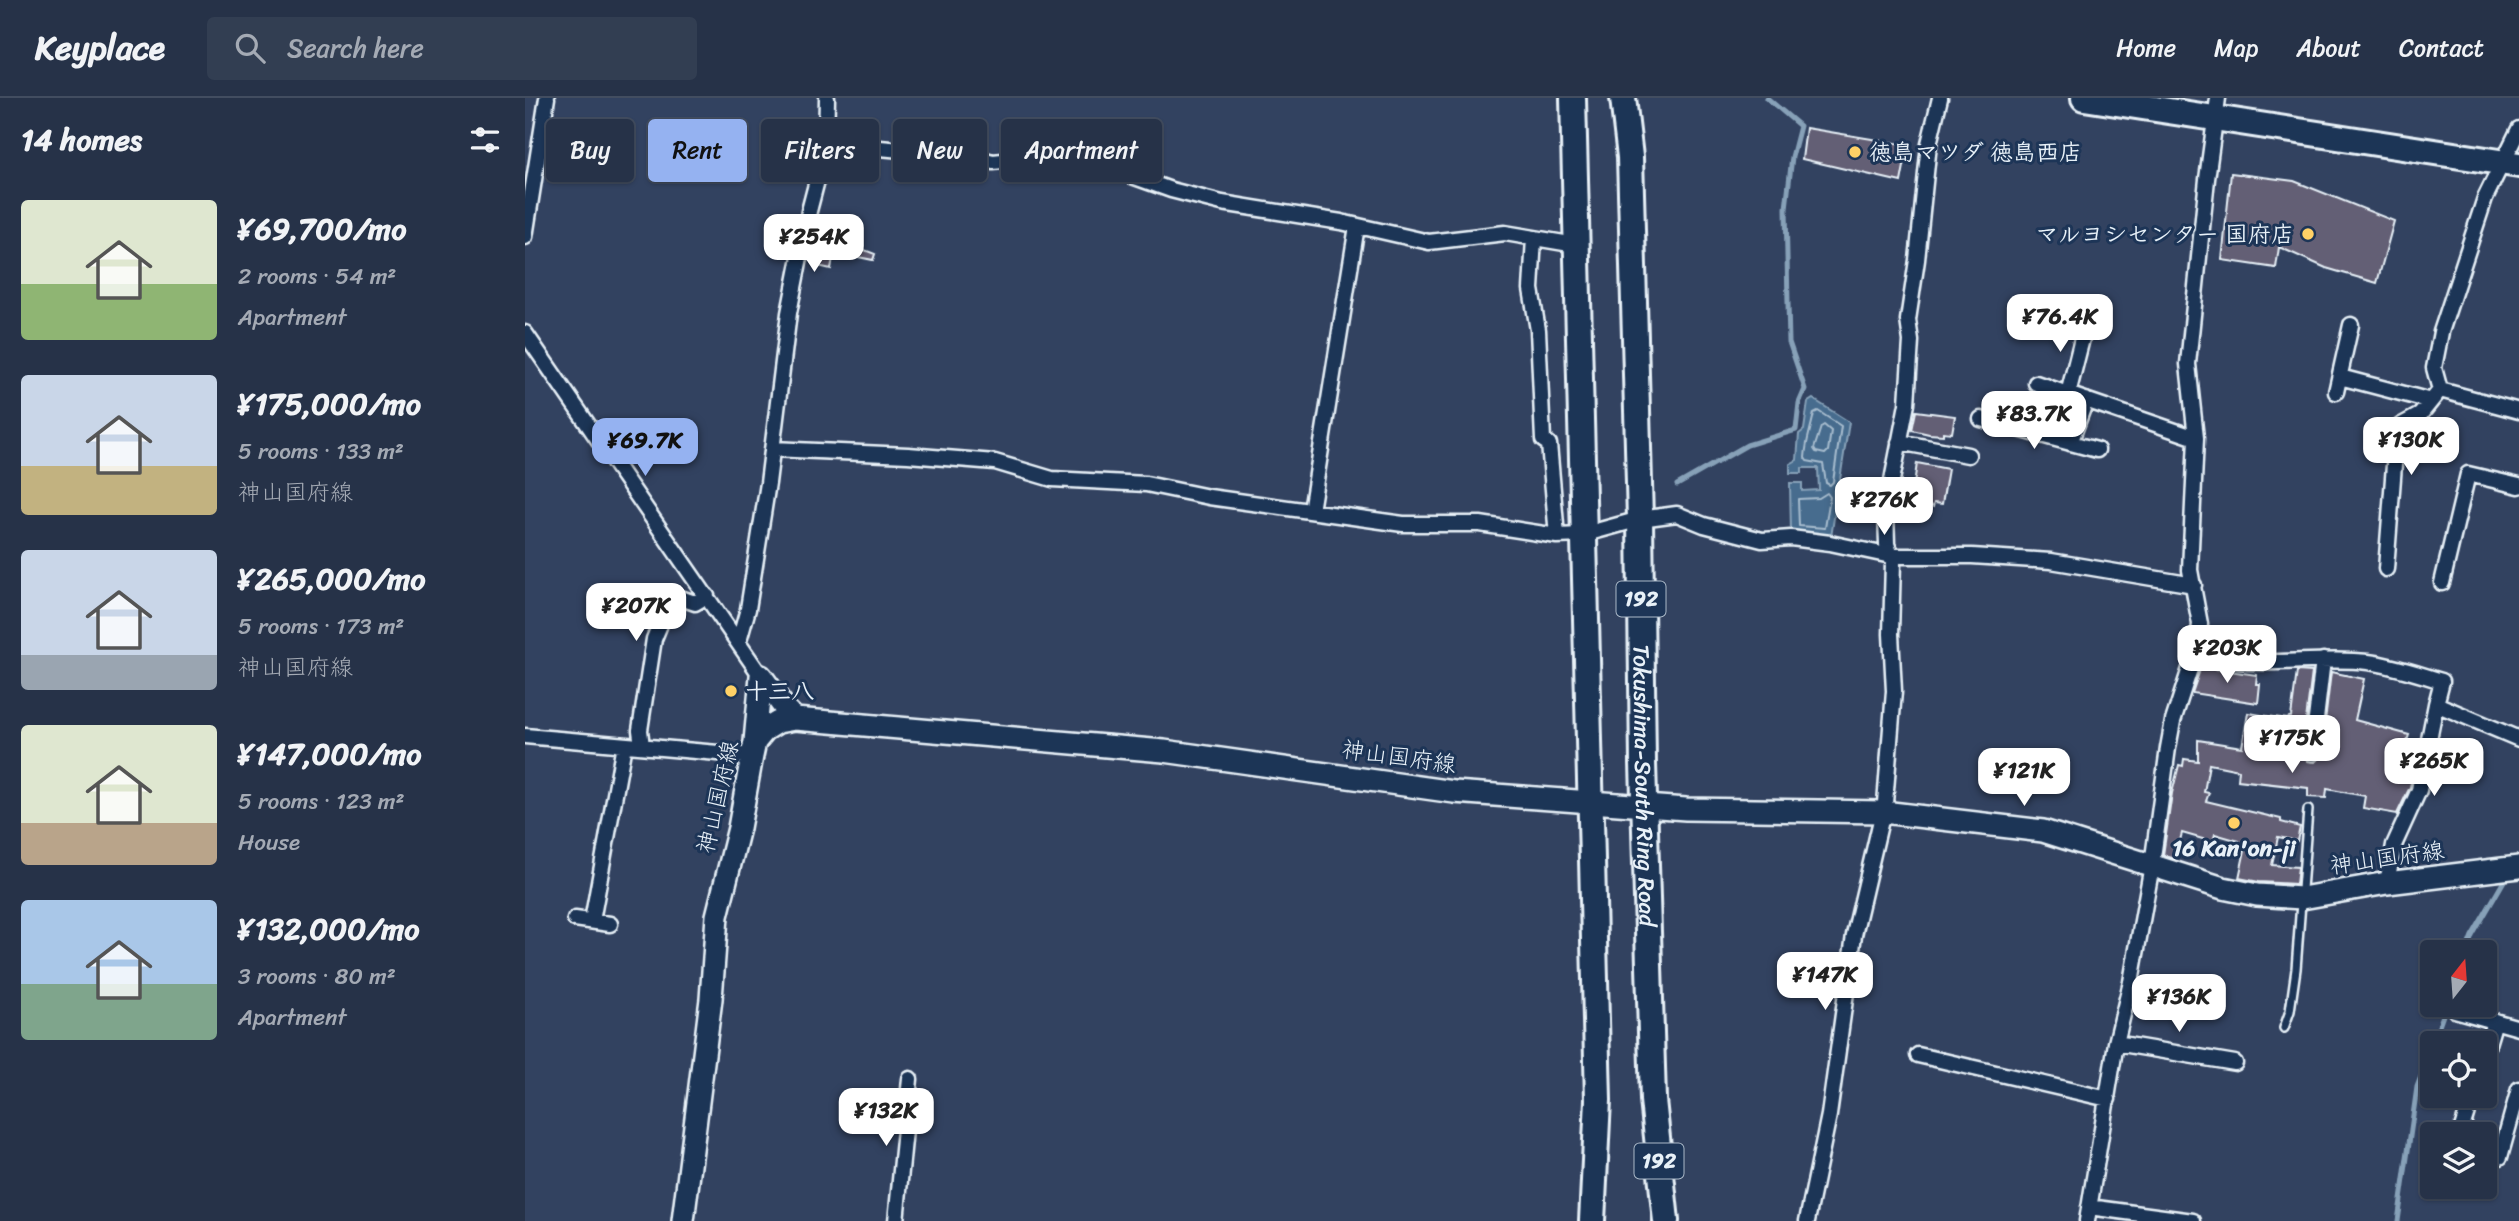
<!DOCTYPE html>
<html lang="en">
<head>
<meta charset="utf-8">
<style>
	:root { --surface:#263248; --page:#323e52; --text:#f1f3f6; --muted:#a4aab4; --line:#424d60; --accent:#95b2f1 }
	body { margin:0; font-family:Sriracha,"Klee One",sans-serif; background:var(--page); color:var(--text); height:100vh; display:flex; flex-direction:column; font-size:26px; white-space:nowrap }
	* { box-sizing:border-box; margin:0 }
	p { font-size:23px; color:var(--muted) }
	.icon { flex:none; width:38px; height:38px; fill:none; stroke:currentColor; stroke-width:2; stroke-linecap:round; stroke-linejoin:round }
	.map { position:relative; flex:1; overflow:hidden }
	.panel { display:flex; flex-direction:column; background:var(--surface); width:525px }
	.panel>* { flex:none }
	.hud { position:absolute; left:21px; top:21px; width:665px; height:63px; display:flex; gap:14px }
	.needle { width:46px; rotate:17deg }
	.tools { position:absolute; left:1895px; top:842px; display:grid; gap:14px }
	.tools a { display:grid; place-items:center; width:77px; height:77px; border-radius:7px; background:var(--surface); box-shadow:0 2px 5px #0004,0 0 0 2px var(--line); font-size:35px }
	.price { position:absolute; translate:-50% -60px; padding:0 16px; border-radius:14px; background:#fff; color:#222; font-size:23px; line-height:46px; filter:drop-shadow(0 2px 4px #0008) }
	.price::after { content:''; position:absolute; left:50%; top:42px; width:21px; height:16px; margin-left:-10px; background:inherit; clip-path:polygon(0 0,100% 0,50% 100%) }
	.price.on { background:var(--accent); color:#111 }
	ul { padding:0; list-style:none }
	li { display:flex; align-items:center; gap:21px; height:175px; padding:0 21px }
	li span { display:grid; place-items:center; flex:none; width:196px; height:140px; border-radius:7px; color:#555 }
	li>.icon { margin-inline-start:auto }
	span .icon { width:84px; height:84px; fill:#fffc; stroke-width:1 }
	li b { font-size:30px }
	h2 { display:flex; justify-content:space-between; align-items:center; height:84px; padding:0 21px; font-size:30px }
	.tag { padding:0 24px; border-radius:7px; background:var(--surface); box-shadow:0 2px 5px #0004,0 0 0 2px var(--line); font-size:24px; line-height:63px }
	.tag.on { background:var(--accent); color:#111 }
	header { display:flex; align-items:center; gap:42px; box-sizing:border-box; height:98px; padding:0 35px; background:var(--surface); border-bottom:2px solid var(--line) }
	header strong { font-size:33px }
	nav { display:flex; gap:38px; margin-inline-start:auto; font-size:24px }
	.search { width:490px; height:63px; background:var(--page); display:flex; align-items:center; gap:18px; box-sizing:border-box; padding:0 24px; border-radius:7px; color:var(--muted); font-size:26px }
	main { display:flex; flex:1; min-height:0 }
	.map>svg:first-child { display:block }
	.water { fill:#466c8e; stroke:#87a1b8; stroke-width:2 }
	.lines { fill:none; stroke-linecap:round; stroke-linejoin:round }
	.shore { stroke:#a7bcce; stroke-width:2 }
	.stream { stroke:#87a1b8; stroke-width:5 }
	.building { fill:#645f74; stroke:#e8f1f8; stroke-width:2 }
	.service-casing { stroke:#e8f1f8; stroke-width:12 }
	.minor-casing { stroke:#e8f1f8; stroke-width:19 }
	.secondary-casing { stroke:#e8f1f8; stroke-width:26 }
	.trunk-casing { stroke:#e8f1f8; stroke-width:30 }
	.service { stroke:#1d3557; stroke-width:7 }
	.minor { stroke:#1d3557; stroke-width:14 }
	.secondary { stroke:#1d3557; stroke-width:21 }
	.trunk { stroke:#1d3557; stroke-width:24 }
	.poi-dot { fill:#ffd166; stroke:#1d3557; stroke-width:2.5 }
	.labels { text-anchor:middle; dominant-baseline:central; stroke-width:6; stroke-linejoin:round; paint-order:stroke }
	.shield { fill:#1d3557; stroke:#abb9c8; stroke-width:2 }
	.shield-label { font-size:21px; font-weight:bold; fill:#e8f1f8 }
	.poi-label { font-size:23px; font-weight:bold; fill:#e8f1f8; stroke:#1d3557; text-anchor:start }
	.street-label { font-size:23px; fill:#e8f1f8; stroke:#1d3557 }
</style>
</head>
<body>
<header>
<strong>Keyplace</strong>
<div class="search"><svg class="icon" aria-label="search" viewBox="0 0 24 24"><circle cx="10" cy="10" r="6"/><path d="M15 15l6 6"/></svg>Search here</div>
<nav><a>Home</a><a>Map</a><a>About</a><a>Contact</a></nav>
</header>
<main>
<section class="panel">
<h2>14 homes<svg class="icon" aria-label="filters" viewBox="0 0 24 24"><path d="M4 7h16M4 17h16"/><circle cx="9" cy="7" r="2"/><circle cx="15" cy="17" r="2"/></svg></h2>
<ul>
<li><span style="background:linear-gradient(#dfe7d0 60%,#8fb573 0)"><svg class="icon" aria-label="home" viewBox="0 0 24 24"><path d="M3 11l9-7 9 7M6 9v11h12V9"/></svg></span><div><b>¥69,700/mo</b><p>2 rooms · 54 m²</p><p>Apartment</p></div></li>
<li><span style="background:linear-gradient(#c9d6e8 65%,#c2b280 0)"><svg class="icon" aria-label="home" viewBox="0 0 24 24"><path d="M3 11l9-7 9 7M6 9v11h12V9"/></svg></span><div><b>¥175,000/mo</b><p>5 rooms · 133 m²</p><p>神山国府線</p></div></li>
<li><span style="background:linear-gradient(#c9d6e8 75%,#9aa5b1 0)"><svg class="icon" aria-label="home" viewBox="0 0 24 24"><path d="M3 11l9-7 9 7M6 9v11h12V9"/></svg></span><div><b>¥265,000/mo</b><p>5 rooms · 173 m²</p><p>神山国府線</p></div></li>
<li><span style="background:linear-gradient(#dfe7d0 70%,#b9a48a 0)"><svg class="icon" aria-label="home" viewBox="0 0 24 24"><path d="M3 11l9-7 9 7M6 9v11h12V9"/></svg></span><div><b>¥147,000/mo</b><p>5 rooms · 123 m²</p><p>House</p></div></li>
<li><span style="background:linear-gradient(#a9c7e8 60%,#7fa58c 0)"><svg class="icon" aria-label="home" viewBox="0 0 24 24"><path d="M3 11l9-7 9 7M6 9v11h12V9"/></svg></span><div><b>¥132,000/mo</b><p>3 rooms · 80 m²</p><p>Apartment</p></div></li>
</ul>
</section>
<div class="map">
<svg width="1994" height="1123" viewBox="0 0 1994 1123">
	<rect width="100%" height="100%" fill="#324260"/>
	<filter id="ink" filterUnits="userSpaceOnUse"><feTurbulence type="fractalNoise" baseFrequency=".0143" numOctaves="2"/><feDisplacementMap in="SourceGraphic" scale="14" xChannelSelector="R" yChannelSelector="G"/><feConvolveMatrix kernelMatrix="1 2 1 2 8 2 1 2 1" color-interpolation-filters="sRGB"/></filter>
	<g filter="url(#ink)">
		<path class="water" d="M1288,301l36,23 -18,115 -40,-4 -1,-50h12v8l17,-1 -1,-22h-16v5h-12v-9l7,-4 2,-26 5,-4 4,-28z"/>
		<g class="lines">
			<path class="shore" d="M1293,313l23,15 -8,56 -3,3 -4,-2 -3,-19 -16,-3 -2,-3c1,-17 6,-29 9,-45z
				M1299,327l7,6 -3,20 -3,3 -9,-2 -2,-3 7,-22z
				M1302,395l3,4 -5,31 -26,-2 -1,-27 21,-1z"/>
			<path class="stream" d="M1152,387l70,-40 49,-15 3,-27 6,-14 -16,-47 -1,-39 -2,-95 6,-51 8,-31 -33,-28
				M1941,854l6,-16 36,-62
				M1908,945l14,-39
				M1873,1123l19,-134 16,-42"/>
		</g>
		<path class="building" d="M1281,30l102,17 -7,37 -99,-23z
			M1706,75l63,8 100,40 -17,62 -51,-15 -47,-21 -3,21 -54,-8z
			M301,137l49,19 -2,6 -39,-8 -3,17 -17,-4 6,-27 4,2z
			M1391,313l39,5 -3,17 -9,-1v3l-14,-1 -17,-4z
			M1392,365l31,6 -6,35 -8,-1 -1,4 -21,-8z
			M1676,569l56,8 -1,9h4l-2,19 -66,-10z
			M1772,573l15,1 -10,80 5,9 8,1 6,-7 10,-83 33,7 -9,41 54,15 -4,12 11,3 1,3 -7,34 -13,27 -34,-6 2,-12 -38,-7 -1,9 -18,-1v-9l-70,-8 1,-10 -30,-6 -5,28 5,1 -3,8 75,18v3l19,5 -3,14 -19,-4 -6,28 26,2 -2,17 -37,-2 -20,-4 6,-28 -7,-2 1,-7 -24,-7 -2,8 -31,-9 -7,26 -12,-4 9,-62 7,-28 4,1 1,-7 14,2v-21l44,7 6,-34 40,6 1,-2h2z"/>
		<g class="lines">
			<g class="service-casing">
				<path id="service" d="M1759,930l6,-17 6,-42 12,-159"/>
			</g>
			<g class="minor-casing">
				<path id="minor" d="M1994,31l-34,69 -44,134 -7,36 6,22 79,21
					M301,48h33l115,11 19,5 56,-6 30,1 92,33 51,13 119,19 88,20 76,-9 71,12
					M0,139l22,-139
					M1009,140l-3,51 7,41 5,110 6,4 8,92
					M0,235l236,343
					M1815,279l91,24
					M1511,285l160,55
					M1811,294l15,-67
					M1543,296l18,-71
					M1456,321l116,31
					M1508,335l13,-47
					M1374,344l69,13
					M1545,345l16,-43
					M247,351l136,6 87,7 57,17 94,5 63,13 194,27h77l77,12 25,-1 58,-16 37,-5 27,11 58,15 29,-2 39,5 61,13h81l79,5 143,24
					M786,413l46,-285
					M1861,471l10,-130 4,-13 20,-11 20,-25
					M1917,485l26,-109 51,12
					M214,543l9,-32 20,-126 21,-170 20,-102 17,-65 1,-48
					M1670,553c54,22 115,4 173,11 24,3 50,12 74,19l-6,23 83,35
					M0,638l227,20
					M117,648l-2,-16 14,-91 18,-44 23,8 12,-7
					M1787,655l11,-93
					M1862,785l7,-38 25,-55 17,-86
					M50,821l35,5
					M67,823l32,-176
					M1930,912l64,18
					M1591,945l119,20
					M1960,956l10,-33
					M1393,957l190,44
					M1935,1036l12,-38
					M1960,1054l15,5 19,-68
					M1564,1109l104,14
					M371,1123l14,-142
					M1282,1123l22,-106 25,-180 31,-132 9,-112 -3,-57 2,-72 -6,-18 -1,-33 21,-107 4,-63 -3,-21 9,-60 12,-116 11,-46
					M1562,1123l29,-178 15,-61 21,-117 16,-117 5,-27 25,-77 2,-20 -10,-54 6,-132 -8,-74 19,-185 11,-81"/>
			</g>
			<g class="secondary-casing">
				<path id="secondary" d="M236,578l25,34 9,9
					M230,644l6,-66
					M158,1123l28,-222 6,-83 22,-88 13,-72 3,-14 10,-12 13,-8 17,-3 369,32 290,41 232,17 197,3 160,19 180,57 34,7 45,3 85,-15 132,-16"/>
			</g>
			<g class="trunk-casing">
				<g id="trunk">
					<path d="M1048,0l25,1002 -6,121"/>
					<path id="s1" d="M1098,0l7,59 10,362 3,244 10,337 13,121"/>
					<path d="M1559,0l435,67"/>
				</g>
			</g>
			<use href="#service" class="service"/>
			<use href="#minor" class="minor"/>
			<use href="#secondary" class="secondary"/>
			<use href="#trunk" class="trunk"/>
		</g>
	</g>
	<g class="poi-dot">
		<circle cx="1330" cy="54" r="7"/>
		<circle cx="1783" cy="136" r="7"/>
		<circle cx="206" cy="593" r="7"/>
		<circle cx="1709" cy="725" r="7"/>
	</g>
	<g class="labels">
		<g class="shield">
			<rect x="1091.5" y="483.5" width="49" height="35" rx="5"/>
			<rect x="1109.5" y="1045.5" width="49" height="35" rx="5"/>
		</g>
		<g class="shield-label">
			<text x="1116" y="501">192</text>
			<text x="1134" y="1063">192</text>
		</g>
		<g class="poi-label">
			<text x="1344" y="54">徳島マツダ 徳島西店</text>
			<text x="1769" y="136" text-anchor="end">マルヨシセンター 国府店</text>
			<text x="220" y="593">十三八</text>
			<text x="1709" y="750" text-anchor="middle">16 Kan'on-ji</text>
		</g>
		<g class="street-label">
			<text transform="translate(874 659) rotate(8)">神山国府線</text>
			<text stroke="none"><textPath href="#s1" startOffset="688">Tokushima-South Ring Road</textPath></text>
			<text transform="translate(193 699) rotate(-77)">神山国府線</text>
			<text transform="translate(1862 760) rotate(-8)">神山国府線</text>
		</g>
	</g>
</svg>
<div class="tools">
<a><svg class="needle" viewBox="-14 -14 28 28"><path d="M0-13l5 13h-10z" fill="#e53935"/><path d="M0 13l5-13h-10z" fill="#a4aab4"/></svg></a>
<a><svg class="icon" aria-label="locate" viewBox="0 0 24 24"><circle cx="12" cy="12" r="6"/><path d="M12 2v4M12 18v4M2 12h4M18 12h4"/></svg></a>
<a><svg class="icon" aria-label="layers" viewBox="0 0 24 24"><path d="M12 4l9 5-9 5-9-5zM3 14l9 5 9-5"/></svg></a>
</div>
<b class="price" style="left:289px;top:176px">¥254K</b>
<b class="price" style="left:1535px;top:256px">¥76.4K</b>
<b class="price" style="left:1509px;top:353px">¥83.7K</b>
<b class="price" style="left:1886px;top:379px">¥130K</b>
<b class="price on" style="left:120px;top:380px">¥69.7K</b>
<b class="price" style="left:1359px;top:439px">¥276K</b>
<b class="price" style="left:111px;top:545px">¥207K</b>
<b class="price" style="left:1702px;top:587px">¥203K</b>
<b class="price" style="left:1767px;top:677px">¥175K</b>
<b class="price" style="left:1909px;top:700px">¥265K</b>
<b class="price" style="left:1499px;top:710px">¥121K</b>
<b class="price" style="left:1300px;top:914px">¥147K</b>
<b class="price" style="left:1654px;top:936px">¥136K</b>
<b class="price" style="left:361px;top:1050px">¥132K</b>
<div class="hud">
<a class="tag">Buy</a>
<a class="tag on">Rent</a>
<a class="tag">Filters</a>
<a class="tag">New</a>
<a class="tag">Apartment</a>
</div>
</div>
</main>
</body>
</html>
